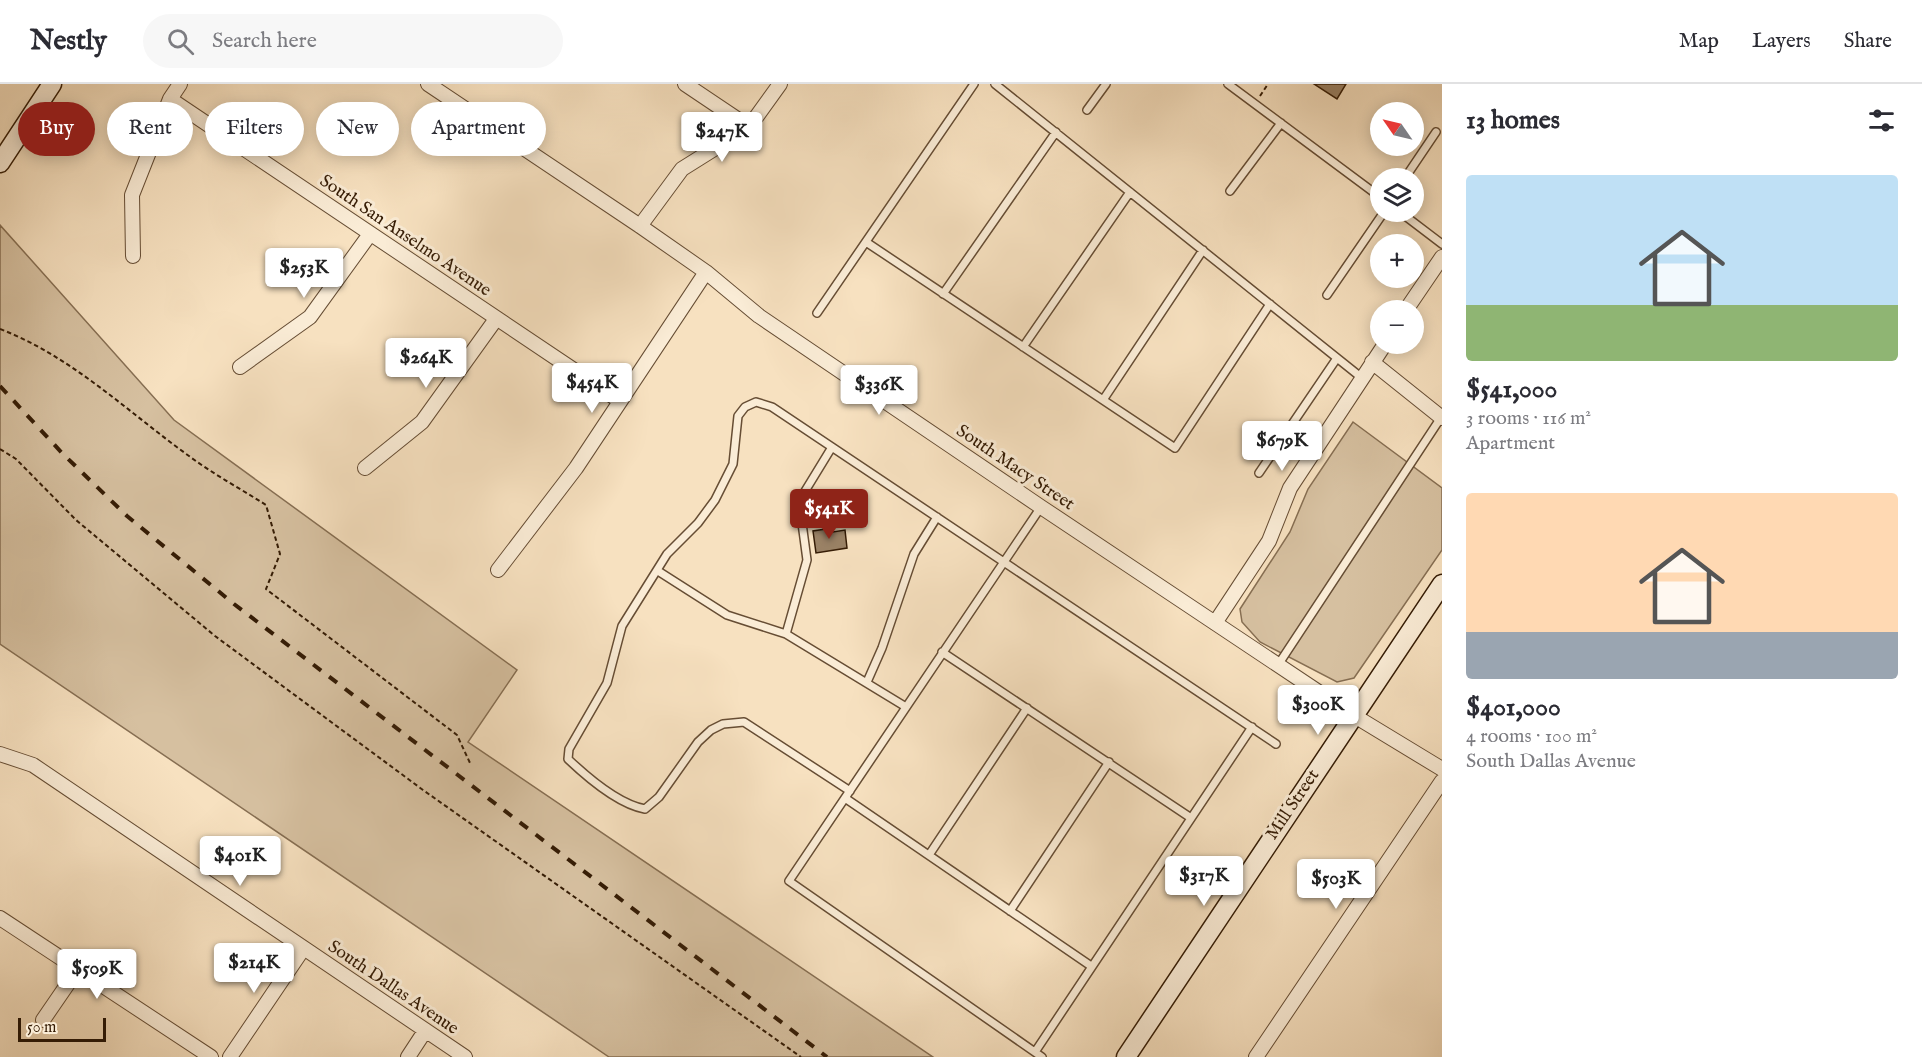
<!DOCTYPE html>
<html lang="en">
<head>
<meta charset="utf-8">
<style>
	:root { --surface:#fff; --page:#f7f7f7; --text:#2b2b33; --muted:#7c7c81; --line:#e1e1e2; --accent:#8f2418 }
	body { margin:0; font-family:"IM FELL English",serif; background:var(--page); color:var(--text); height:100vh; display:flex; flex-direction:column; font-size:22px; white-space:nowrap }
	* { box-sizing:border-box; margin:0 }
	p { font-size:20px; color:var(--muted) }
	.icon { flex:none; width:33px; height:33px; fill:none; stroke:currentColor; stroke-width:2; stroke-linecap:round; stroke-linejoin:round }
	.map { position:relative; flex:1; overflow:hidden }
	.sheet { display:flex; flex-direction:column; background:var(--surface); width:480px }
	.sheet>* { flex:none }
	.guide { position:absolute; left:18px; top:18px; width:570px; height:54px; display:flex; gap:12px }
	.needle { width:39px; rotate:304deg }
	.fabs { position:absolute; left:1370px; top:18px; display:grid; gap:12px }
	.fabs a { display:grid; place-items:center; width:54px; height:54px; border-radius:50%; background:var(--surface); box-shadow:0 3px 15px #0003; font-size:30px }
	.scale { position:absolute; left:18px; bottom:15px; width:88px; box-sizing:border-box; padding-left:6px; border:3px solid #351c05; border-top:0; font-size:16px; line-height:21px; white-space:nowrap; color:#351c05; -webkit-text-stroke:4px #faecd6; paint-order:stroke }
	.price { position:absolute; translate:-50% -51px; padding:0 14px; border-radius:6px; background:#fff; color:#222; font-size:20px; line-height:39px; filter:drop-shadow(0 2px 3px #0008) }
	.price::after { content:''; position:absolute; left:50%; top:36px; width:18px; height:14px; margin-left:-9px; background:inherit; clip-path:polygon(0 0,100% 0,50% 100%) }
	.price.active { background:var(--accent); color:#fff }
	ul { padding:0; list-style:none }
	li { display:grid; align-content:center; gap:12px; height:318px; padding:0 24px }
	li span { display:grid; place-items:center; height:186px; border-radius:6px; color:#555 }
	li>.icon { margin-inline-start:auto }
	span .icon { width:108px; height:108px; fill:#fffc; stroke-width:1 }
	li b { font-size:26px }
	h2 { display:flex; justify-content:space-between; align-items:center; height:72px; padding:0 24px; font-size:26px }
	.tag { padding:0 21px; border-radius:27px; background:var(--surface); box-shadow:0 3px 15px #0003; font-size:21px; line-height:54px }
	.tag.active { background:var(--accent); color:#fff }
	header { display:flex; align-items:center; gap:36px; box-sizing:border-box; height:84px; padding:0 30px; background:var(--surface); border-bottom:2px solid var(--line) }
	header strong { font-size:28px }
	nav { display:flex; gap:33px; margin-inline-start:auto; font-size:21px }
	.search { width:420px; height:54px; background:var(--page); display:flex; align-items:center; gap:15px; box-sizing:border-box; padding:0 21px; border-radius:33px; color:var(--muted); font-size:22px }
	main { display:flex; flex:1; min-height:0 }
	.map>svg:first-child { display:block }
	.green { fill:#d6c0a0; stroke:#866e52; stroke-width:1.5 }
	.building { fill:#9a8266; stroke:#351c05; stroke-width:1.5 }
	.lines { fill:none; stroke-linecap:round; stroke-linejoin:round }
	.service-casing { stroke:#664d34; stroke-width:10 }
	.minor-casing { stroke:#664d34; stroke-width:16 }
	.secondary-casing { stroke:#351c05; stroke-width:21 }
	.path { stroke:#351c05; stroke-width:2; stroke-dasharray:4.5 3; stroke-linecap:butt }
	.service { stroke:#faecd6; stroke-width:7 }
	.minor { stroke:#faecd6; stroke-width:14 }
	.secondary { stroke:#faecd6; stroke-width:18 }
	.rail { stroke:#351c05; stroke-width:4; stroke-dasharray:10 10; stroke-linecap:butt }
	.labels { text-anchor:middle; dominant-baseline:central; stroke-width:6; stroke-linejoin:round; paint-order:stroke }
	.street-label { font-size:18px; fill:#351c05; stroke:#faecd6 }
</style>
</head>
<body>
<header>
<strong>Nestly</strong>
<div class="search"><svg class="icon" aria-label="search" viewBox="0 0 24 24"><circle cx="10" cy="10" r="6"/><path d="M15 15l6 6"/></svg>Search here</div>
<nav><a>Map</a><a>Layers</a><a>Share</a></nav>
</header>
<main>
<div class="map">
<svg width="1442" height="973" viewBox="0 0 1442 973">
	<rect width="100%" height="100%" fill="#f7e1c0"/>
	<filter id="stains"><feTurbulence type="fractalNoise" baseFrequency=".00333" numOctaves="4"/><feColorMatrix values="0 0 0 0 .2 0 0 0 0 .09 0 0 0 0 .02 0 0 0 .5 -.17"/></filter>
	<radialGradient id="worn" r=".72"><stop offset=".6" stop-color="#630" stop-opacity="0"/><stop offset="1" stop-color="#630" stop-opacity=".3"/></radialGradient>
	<path class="green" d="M0,141l174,195 343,250 -49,72 465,315h-324l-609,-413z
		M1353,338l89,66v62l-88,128 -17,4 -77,-40 -18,-20 -2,-13 50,-77 18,-43z"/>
	<path class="building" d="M1314,0h32l-9,15z
		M832,444l1,4 12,-2 2,18 -31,5 -3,-22z"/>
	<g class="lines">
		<g class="service-casing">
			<path id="service" d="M995,0l367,294
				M1228,0l152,113
				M1087,26l19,-26
				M1405,94l31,-46
				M1230,107l51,-68
				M1400,128l42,32
				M866,158l309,206 95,-144
				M943,210l113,-162
				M1327,211l57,-83
				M817,229l157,-229
				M1023,263l107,-155
				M1103,316l100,-150
				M1259,389l78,-115
				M1041,423l-252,374 253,176
				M658,487l69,44 59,19 120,73
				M786,550l21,-74 -8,-59 33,-54
				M942,568l249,166
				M1278,581l164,-249
				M867,598l15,-34 32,-94 23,-37
				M850,707l-106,-69 -21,2 -12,6 -13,12 -39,55 -14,12c-27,-5 -57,-31 -77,-50l1,-10 38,-66 15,-57 45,-72 31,-31 17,-23 18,-36 5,-48 7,-9 11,-5 16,5 504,337
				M845,714l246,168
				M929,771l98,-147
				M1010,827l99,-149
				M1035,968l217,-325"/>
		</g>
		<g class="minor-casing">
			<path id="minor" d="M428,0l212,142 66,46 53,44 282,191 312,208 89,54
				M685,0l64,43
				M170,15l450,302
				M640,142l42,-57 67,-42 31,-43
				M133,172l-1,-61 38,-96 10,-15
				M1406,226l36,-53
				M1372,278l70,56
				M240,283l70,-50 60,-83
				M365,384l57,-46 74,-103
				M498,486l78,-102 130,-196
				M1215,539l54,-82 21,-53 95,-144
				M0,670l33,11 432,292
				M0,834l211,139
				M43,936l35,-51
				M230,973l73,-108
				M408,973l17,-26
				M1256,973l186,-276"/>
		</g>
		<g class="secondary-casing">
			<path id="secondary" d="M0,79l52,-79
				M1126,973l316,-473"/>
		</g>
		<path class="path" d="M1260,12l8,-12
			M0,245c71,27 128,83 189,127 24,18 52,33 77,49l14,49 -14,35 191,146 13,28
			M0,365l16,10 60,61 139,116 208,154 378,267"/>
		<use href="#service" class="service"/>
		<use href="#minor" class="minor"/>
		<use href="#secondary" class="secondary"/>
		<path class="rail" d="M0,302l62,67 65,63 107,88 593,453"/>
	</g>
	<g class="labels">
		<g class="street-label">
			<text transform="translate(405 152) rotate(34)">South San Anselmo Avenue</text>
			<text transform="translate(1015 384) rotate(34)">South Macy Street</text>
			<text transform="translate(1293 721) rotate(-56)">Mill Street</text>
			<text transform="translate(393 904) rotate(34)">South Dallas Avenue</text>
		</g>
	</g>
	<rect width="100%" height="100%" filter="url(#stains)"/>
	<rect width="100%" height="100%" fill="url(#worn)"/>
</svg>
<div class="fabs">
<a><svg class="needle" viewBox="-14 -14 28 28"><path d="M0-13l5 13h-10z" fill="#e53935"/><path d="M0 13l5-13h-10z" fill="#7c7c81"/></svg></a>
<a><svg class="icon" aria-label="layers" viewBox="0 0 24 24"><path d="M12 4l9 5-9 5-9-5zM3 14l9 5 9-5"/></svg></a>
<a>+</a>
<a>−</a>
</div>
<div class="scale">50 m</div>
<b class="price" style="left:722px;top:79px">$247K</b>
<b class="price" style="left:304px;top:215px">$253K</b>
<b class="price" style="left:426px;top:305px">$264K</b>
<b class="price" style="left:592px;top:330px">$454K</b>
<b class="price" style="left:879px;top:332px">$336K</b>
<b class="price" style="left:1282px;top:388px">$679K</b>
<b class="price active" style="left:829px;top:456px">$541K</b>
<b class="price" style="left:1318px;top:652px">$300K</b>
<b class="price" style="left:240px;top:803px">$401K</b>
<b class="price" style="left:1204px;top:823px">$317K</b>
<b class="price" style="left:1336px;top:826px">$503K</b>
<b class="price" style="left:254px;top:910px">$214K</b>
<b class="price" style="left:97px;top:916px">$509K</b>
<div class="guide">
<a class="tag active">Buy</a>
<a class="tag">Rent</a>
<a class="tag">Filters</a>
<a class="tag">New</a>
<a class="tag">Apartment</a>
</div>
</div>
<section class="sheet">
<h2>13 homes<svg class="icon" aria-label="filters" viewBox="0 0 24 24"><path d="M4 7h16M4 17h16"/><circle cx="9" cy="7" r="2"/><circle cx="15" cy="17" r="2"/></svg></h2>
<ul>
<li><span style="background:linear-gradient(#bfe0f5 70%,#8fb573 0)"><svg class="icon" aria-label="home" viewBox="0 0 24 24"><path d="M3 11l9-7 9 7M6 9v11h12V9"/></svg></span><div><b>$541,000</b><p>3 rooms · 116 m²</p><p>Apartment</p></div></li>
<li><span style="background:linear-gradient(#ffd9b3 75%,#9aa5b1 0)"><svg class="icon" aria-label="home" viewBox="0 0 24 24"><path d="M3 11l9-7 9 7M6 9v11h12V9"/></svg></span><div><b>$401,000</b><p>4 rooms · 100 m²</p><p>South Dallas Avenue</p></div></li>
</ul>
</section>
</main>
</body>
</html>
